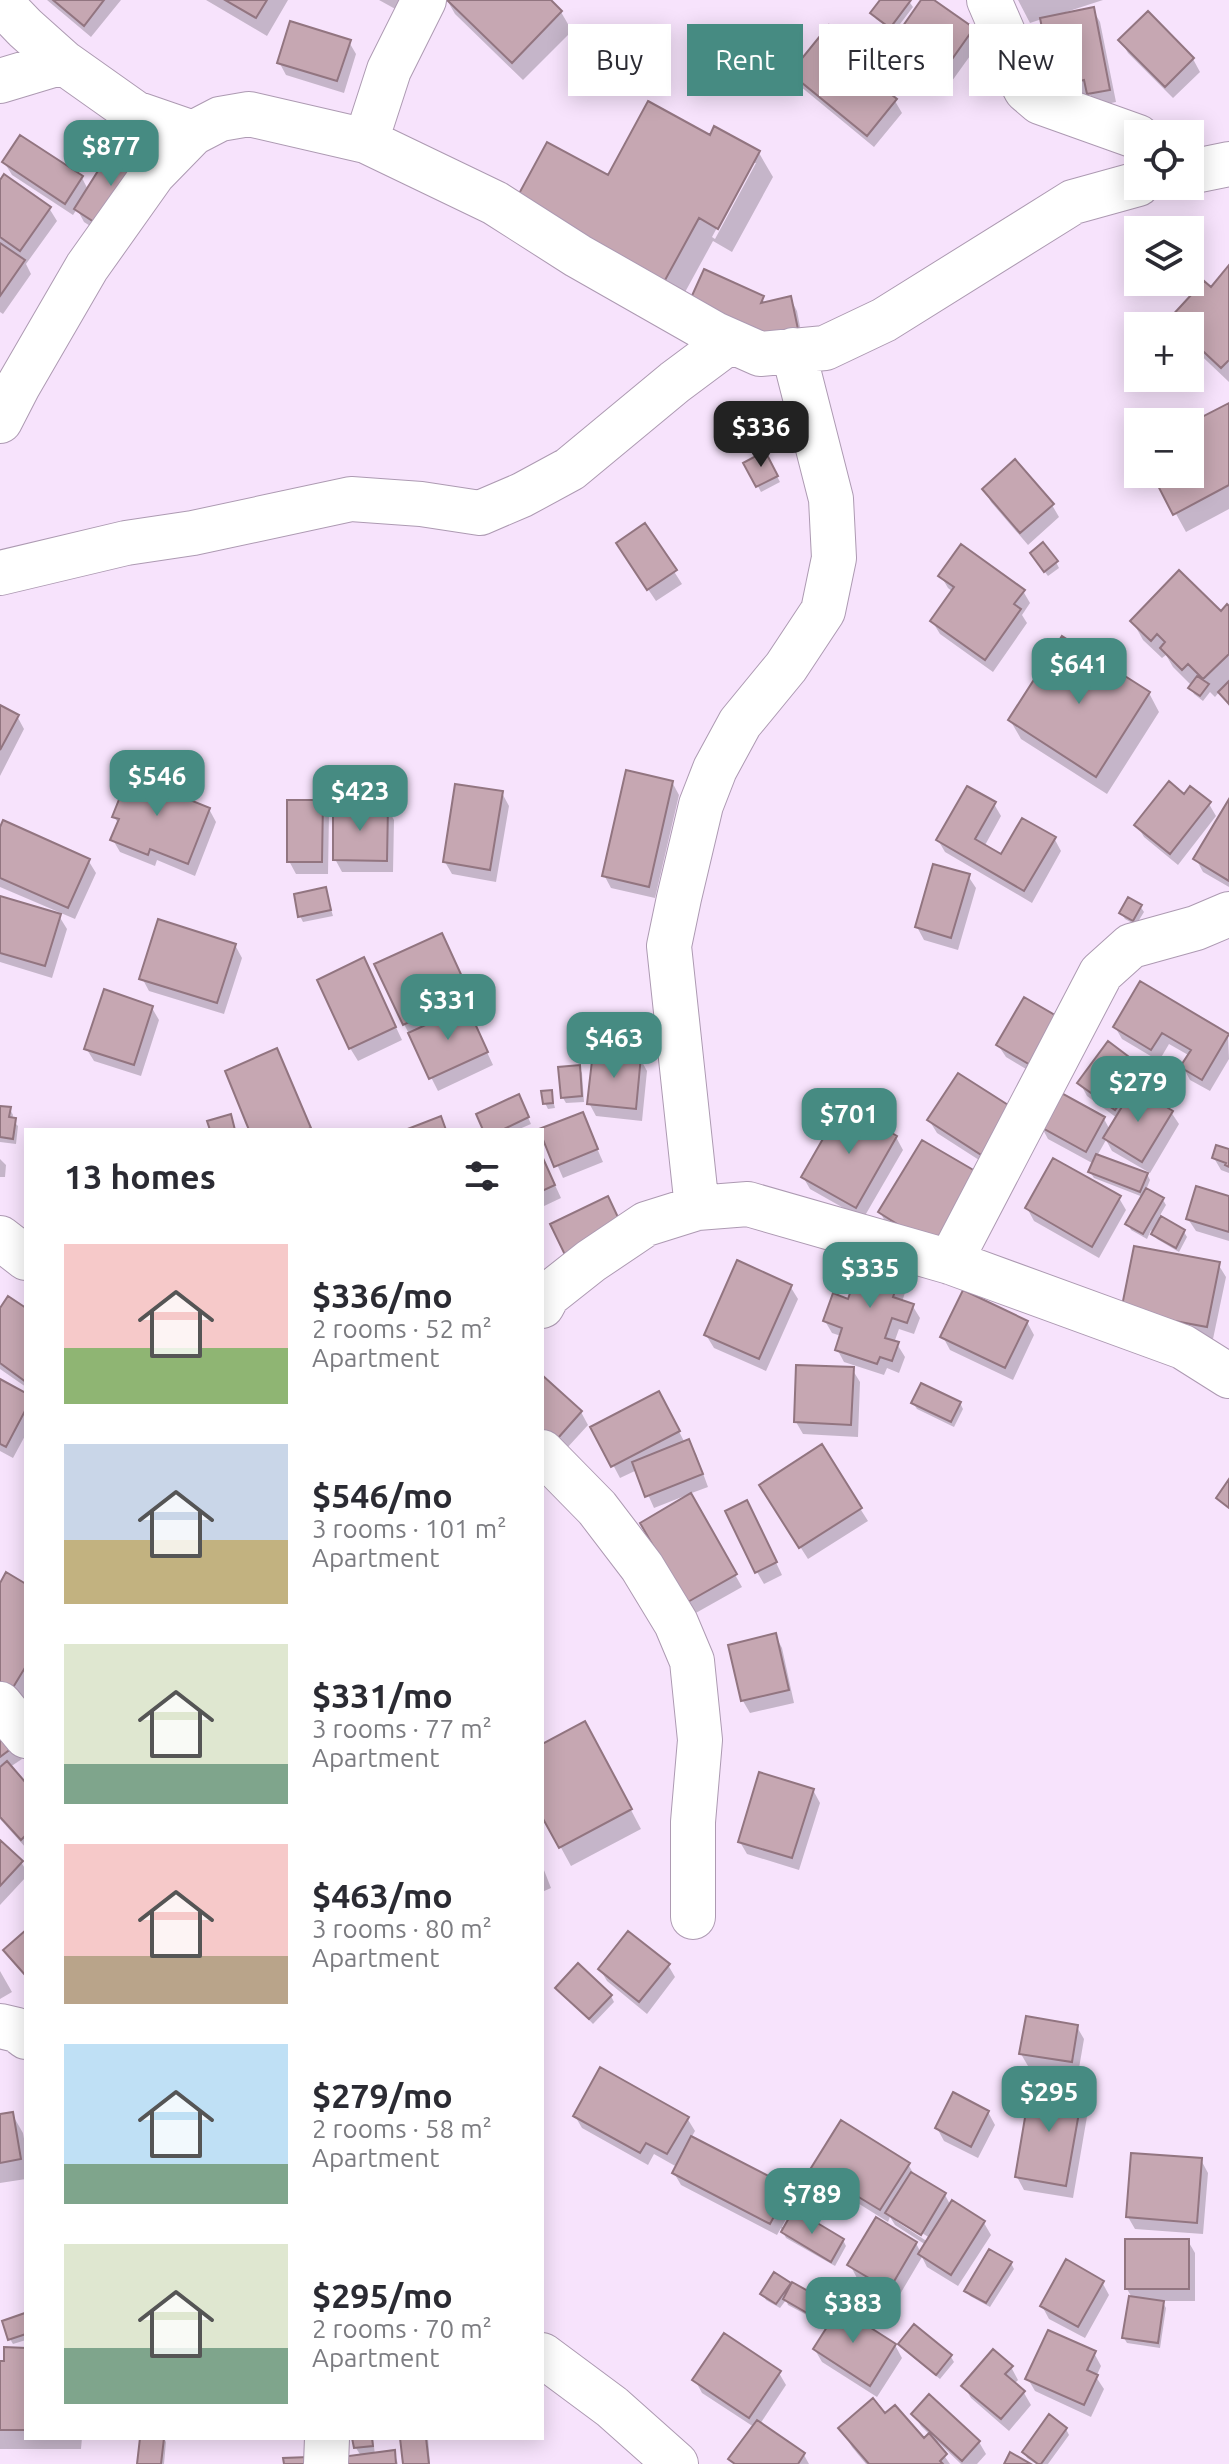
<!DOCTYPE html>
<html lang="en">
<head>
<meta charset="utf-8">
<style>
	:root { --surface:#fff; --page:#f2f2f3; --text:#2b2b33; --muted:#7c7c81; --accent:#468b82 }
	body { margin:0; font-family:Ubuntu,sans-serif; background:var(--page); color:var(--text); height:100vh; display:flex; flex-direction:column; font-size:30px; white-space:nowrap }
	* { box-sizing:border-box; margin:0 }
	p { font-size:26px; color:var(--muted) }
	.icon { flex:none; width:44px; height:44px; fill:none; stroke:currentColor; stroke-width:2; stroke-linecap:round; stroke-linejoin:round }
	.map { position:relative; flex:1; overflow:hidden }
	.details { position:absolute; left:24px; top:1128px; width:520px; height:1312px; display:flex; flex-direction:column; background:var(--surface); border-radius:0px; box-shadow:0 4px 20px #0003 }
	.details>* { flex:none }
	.top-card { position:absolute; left:568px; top:24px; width:540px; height:72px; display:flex; gap:16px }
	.controls { position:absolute; left:1124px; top:120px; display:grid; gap:16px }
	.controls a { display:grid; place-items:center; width:80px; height:80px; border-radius:0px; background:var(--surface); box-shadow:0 4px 20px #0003; font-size:40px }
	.price { position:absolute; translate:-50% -68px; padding:0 18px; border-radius:16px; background:var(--accent); color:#fff; font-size:26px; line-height:52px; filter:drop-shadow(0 2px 4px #0008) }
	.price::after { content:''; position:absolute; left:50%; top:48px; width:24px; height:18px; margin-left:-12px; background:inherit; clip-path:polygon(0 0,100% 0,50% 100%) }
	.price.active { background:#222; color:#fff }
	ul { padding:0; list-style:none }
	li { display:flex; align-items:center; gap:24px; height:200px; padding:0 40px }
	li span { display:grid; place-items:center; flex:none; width:224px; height:160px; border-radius:0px; color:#555 }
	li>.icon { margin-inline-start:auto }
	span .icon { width:96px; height:96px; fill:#fffc; stroke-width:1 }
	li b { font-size:34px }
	h2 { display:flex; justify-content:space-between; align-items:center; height:96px; padding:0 40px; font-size:34px }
	.tag { padding:0 28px; border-radius:0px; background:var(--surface); box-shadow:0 4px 20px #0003; font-size:28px; line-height:72px }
	.tag.active { background:var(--accent); color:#fff }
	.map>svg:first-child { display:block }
	.shadow { fill:#0003; fill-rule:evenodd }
	.building { fill:#c6a7b2; stroke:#927580; stroke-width:2 }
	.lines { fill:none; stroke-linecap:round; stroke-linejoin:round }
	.minor-casing { stroke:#ad9ab2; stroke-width:46 }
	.minor { stroke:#fff; stroke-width:44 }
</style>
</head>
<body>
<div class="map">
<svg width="1229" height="2464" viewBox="0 0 1229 2464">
	<rect width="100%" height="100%" fill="#f7e3fc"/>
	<path class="shadow" d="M47,0h74l-30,37z
		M206,0h82l-21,36z
		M379,0h38l-9,16z
		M447,0h101l13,12 11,19 -49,49 -68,-66z
		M883,0h25l5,7 -19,25 -18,-13 -3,-6z
		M924,0h6l42,30 8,12 -28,39 -46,-33 -8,-12z
		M1018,0h85l-40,13 1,3 29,-6 7,12 16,80 -19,4 -8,-13 -9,2 -7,-12 -13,2 -7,-12 -11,-54 -12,4z
		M1148,14l45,45 7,13 -27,26 -45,-45 -7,-12z
		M349,42l7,12 -12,39 -58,-18 -7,-13z
		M852,46l30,8 7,13 -14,17 20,17 7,12 -28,34 -74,-61 -8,-13z
		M710,138l49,15 14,24 -41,75 -19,-11 -35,64 -69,-127zM752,163h4l-41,76 -3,-2z
		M4,162l78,16 33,64 -31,-20 -7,-13 -4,6 -61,-40z
		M0,183l49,25 8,13 -31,43 5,10 -28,40 -3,-2z
		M1229,268v114l-39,-37v-19h-14l-4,-7 39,-29z
		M762,298l3,6 25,-6 7,13 7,36 -108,-26z
		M1229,407v102l-43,23 -32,-58h36v-49z
		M765,453l15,29 -19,10 -15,-28z
		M984,489l68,16 7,12 -31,28 -37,-43z
		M645,526l37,58 -26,17 -31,-46z
		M1035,559l21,3 3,6 -11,8z
		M941,576l82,15 7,12 -8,12 5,8 -34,49 -53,-38 -8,-13 21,-29 -5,-4z
		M1229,609v97l-9,-15 -5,6 -5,-5 -7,9 -9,-7 -3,-6 1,-2 -19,-19 -7,-12 -4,3 -19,-18 -10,-18 88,-8z
		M1149,693l10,19 -52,82 -86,-55 -11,-19z
		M0,707l17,9 7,13 -24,47z
		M672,782l7,13 -24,103 -44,-10 -7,-13z
		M177,786l8,14 24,9 7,13 -21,54 -38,-16 -2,6 -35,-14 -7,-12 6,-16 -5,-7z
		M502,793l7,13 -13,76 -44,-8 -7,-12z
		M1184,796l25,8 7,12 -38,49 -34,-28 -7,-12z
		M321,802l8,12 -1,60h-32l-7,-13z
		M1229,803v84l-26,-15 -7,-13z
		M994,804l7,12 -17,31 18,10 52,-19 7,13 -29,52 -87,-51 -7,-12z
		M387,807l7,13 -1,52h-51l-7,-13z
		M0,832l88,28 8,13 -21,46 -75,-32z
		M968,876l8,12 -18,62 -34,-10 -7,-13z
		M325,889l8,27 -30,6 -3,-6z
		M0,898l59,18 8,13 -15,49 -52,-16z
		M1140,906l4,6 -8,13 -11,-6 -4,-6z
		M235,945l7,13 -18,56 -75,-23 -7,-13z
		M448,948l27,59 -7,4 25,54 -55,26 -34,-67z
		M370,972l32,68 -44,21 -8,-13z
		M1140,984l88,52 1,23 -19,32 -20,-11 -7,-13 7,-11 -21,-12 -10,17 -37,-22 -7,-12z
		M1025,1000l26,84 -45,-27 -8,-12z
		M152,1008l7,12 -18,56 -47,-15 -8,-13z
		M640,1058l7,13 -5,50 -46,-5 -7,-13z
		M579,1067l3,6 2,29 -18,1 -3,-5z
		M1143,1070l7,12 -8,12 29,18 8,12 -29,49 -38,-22 -6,-11 -9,16 50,18 3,6 -4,10 17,10 3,5 -7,12 25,15 3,5 -8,15 -22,-13 -6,-9 -4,9 -16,-9 -3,-6 15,-27 -49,-19 -4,-6 4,-8 -46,-25 -7,-13 63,-7 6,11 7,-12 -30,-22 -7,-13z
		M958,1076l35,93 -56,-36 -8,-13z
		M551,1092l4,16 -7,1 -3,-6z
		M521,1102l10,22 -14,6h-32z
		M0,1108l10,1 3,6 -1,5 6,6 -2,18 -16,-2z
		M582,1114l21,48 -40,16 -21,-48z
		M896,1137l7,13 -40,69 -53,-30 -7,-12z
		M1229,1152v21l-8,-3 -7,-12z
		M542,1157l19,41 -19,9z
		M0,1159l6,6 -1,12h-5z
		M981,1177l-36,83 -58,-35 -7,-13z
		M1119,1198l7,12 -27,48 -65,-37 -7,-13z
		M1229,1198v43l-33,-10 -8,-12z
		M1218,1264l8,13 -13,62 -82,-16z
		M903,1265l7,12 -8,25 10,3 8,13 -6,16 -15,-5 -5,14 3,1 8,13 -6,16 -12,-5 -3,7 -40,-13 -7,-13 4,-13 -9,-3 -7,-12 24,-20z
		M790,1286l8,13 -32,72 -52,-23 -8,-13z
		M0,1311h26v76l-26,-18z
		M1027,1322l7,13 -21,45 -63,-30 -7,-13z
		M852,1369l8,13 -2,55 -55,-3 -7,-12z
		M542,1378l39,34 7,13 -42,46z
		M0,1382l26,13v39l-13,24 -13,-7z
		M913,1403h47l3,6 -9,18 -37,-18z
		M665,1405l20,38 3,-1 8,12 12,33 -19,7 53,93 -48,27 -51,-91 45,-25 -1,-3 -33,13 -17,-38 -17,8 -27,-51z
		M821,1447l47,74 -60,38 -39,-61z
		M753,1515l29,60 -18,9 -7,-12z
		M0,1586l26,1v115l-9,15z
		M775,1635l7,13 12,55 -44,10 -7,-12 -13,-55z
		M0,1726l22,33 -12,8 16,19v62l-26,-29z
		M595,1742l46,87 -70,37 -29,-53v-67z
		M813,1790l7,13 -21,67 -52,-16 -7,-12z
		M0,1842l21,20 5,8v7l-26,28z
		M542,1865l9,23 -9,4z
		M668,1965l7,12 -28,37 -40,-33 -7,-12z
		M0,1971l12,21 -12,7z
		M558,1988l53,8 3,6 -21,22z
		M1077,2027l7,12 -6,35 -50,-8 -7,-12z
		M1082,2092l7,13 -16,93 -49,-8 -7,-13z
		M988,2112l7,13 -17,33 -34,-17 -7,-13z
		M12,2114l11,19 3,17v29l-26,4v-67z
		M575,2116l112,2 8,13 -4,7 97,50 7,13 -13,26 61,13 3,6 -11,20 -49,-28 -5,-10 -4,7 -96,-50 -7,-12 3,-6 -23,-13 -6,11 -66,-37z
		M1201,2160l7,13 -5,61 -68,-5 -7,-12z
		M908,2164l8,14 29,17 6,11 33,17 7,12 -33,51 -31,-19 -5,-10 -26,44 -39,-23 -7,-13 66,-22 5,10 5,-8 -31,-20 -5,-8 -2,5 -67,-42 -7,-12zM896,2217l34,21 -2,4 -32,-21z
		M1188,2241l7,12v48h-33l4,7 -6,40 -33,-5 -3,-5 7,-42 -4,-7z
		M1011,2263l3,6 -24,38 -20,-11 -4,-5z
		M1102,2282l7,13 -24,43 -36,-19 -7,-13z
		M789,2284l2,4 31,14 4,6 -8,13 -30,-16 -2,-5 -6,8 -14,-8 -3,-6z
		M24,2315l2,25 -13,4 -3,-5z
		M823,2322l72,23 7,13 -25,39 -55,-35 -7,-12 13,-20z
		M914,2327l37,30 3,5 -14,17 -36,-29 -3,-6z
		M26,2350v88h56l-1,11h-81v-86z
		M1094,2353l7,13 -5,11 8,12 -13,28 -56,-26 -7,-12z
		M1011,2367l7,13 -4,4 10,9 7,12 -22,26 -38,-33 -7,-12z
		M779,2373l7,12 -26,39 44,31 5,9h-76l-2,-5 23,-32 -52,-34 -7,-13z
		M914,2414l65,28 7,12 -9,10h-16l-23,-22 -2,2 14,20h-84l-14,-17 -11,-19 44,-12 39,25 6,-6 -9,-9z
		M1066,2429l3,6 -21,29h-12l-9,-6 -3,-6z
		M142,2438h22l2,4 -2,22h-25z
		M354,2438h19l2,17 19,-3 4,12h-54l17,-8 -5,-8z
		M402,2438h26l2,26h-25z"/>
	<path class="building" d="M53,0h51l-20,26z
		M225,0h42l-11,18z
		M447,0h104l11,11 -50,52z
		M880,0h31l-21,28 -20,-15z
		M921,0h13l40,28 -29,41 -49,-33z
		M1094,7l16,83 -23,4 -3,-14 -13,3 -3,-13 -17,4 -11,-56z
		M1148,11l46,47 -29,29 -47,-47z
		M290,21l61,19 -14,41 -60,-18z
		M829,25l23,19 8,-10 23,19 -17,21 31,25 -30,37 -77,-63z
		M648,101l62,34 4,-9 46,25 -42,78 -19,-11 -35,64 -149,-81 32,-59 61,33z
		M20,135l63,41 -18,28 -63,-42z
		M115,144l33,22 -40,65 -34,-22z
		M4,174l47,33 -31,44 -20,-14v-57z
		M0,243l25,17 -25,36z
		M1229,265v95l-8,8 -31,-29v-13h-13l-8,-7 35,-38 7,6z
		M704,269l60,27 -3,7 30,-7 8,38 -52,-1 -61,-24z
		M1229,403v82l-56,30 -21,-41h38v-51z
		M765,451l13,25 -22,11 -13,-24z
		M1015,459l39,45 -34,29 -38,-44z
		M645,523l32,47 -30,20 -31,-47z
		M1043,542l15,19 -14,11 -14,-19z
		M961,544l64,46 -11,14 7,5 -36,51 -55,-39 24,-34 -16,-11z
		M1179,570l42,41 6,-7 2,2v48l-26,25 -15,-15 -6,6 -22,-22 5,-6 -8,-8 -6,7 -21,-20z
		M1062,636l88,56 -54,85 -88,-57z
		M1197,676l12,8 -9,12 -12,-8z
		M1229,681v23l-11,-12z
		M0,705l19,10 -19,35z
		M132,767l46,18 -3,9 35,14 -22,56 -38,-15 -2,6 -38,-15 9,-21 -7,-2z
		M626,770l47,11 -24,106 -47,-11z
		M1169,781l15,13 6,-8 21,16 -41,52 -36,-29z
		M455,784l48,7 -13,79 -47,-8z
		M967,786l29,16 -21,37 26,15 21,-36 34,19 -32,54 -88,-51z
		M1229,799v82l-36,-22z
		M287,800h36l-1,62h-35z
		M333,805h55l-1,56 -54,-1z
		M3,820l87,39 -22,49 -68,-30v-51z
		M933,864l37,10 -19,64 -36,-11z
		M326,887l5,23 -33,7 -4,-23z
		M0,896l61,18 -16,52 -45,-13z
		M1128,897l14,8 -9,16 -14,-8z
		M158,919l78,25 -19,59 -78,-24z
		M442,933l28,61 -67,31 -29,-61z
		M364,957l32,70 -47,22 -32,-69z
		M1140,981l89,53 -27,46 -22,-13 11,-17 -29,-17 -11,17 -38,-23z
		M104,989l49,17 -19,59 -50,-16z
		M1024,997l48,28 -28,48 -48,-28z
		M467,1006l21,46 -59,27 -21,-46z
		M1108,1041l37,28 -30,41 -38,-27z
		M277,1048l34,80 -5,2h-57l-24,-59z
		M593,1052l48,4 -5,53 -49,-5z
		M580,1065l2,31 -21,2 -3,-31z
		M958,1073l58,37 -30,48 -59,-38z
		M1134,1087l39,24 -31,51 -39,-24z
		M552,1090l1,13 -10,1 -2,-13z
		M1058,1091l47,26 -19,35 -47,-26z
		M519,1094l10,23 -27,13h-19l-7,-16z
		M843,1104l54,32 -41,72 -55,-31z
		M0,1106l11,1 -2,10 7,1 -3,21 -13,-2z
		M583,1112l15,37 -44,18 -12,-30v-7l-3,-1z
		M231,1114l4,16h-25l-3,-9z
		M441,1116l5,14h-41z
		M922,1140l60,35 -45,74 -59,-37z
		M1216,1145l13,4v18l-4,-2 1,-2 -14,-5z
		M1096,1154l52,19 -8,19 -52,-20z
		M542,1156l13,29 -13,6z
		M1053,1158l68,38 -29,51 -67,-39z
		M1196,1186l33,10v36l-43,-13z
		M1146,1188l18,10 -21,36 -18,-10z
		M608,1196l16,34 -57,29 -17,-35z
		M1161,1216l24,14 -9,18 -25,-14z
		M1134,1246l86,16 -13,65 -86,-16z
		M864,1253l41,10 -12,34 21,7 -7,19 -15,-5 -7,20 14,4 -7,19 -12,-4 -3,7 -42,-14 7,-22 -19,-7 10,-28 15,6z
		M737,1260l55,25 -33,74 -55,-24z
		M963,1290l65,31 -23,47 -65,-31z
		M8,1296l18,12v74l-26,-19v-55z
		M796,1365l58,2 -3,58 -57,-3z
		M542,1375l40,36 -40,45z
		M0,1379l26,14v16l-20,38 -6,-3z
		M921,1383l40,19 -10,20 -40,-19z
		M659,1391l21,40 -69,36 -21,-40z
		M689,1439l14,35 -58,23 -13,-35z
		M822,1444l40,64 -63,40 -40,-63z
		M1229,1479v29l-13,-10z
		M691,1493l46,81 -51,29 -46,-80z
		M747,1500l30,62 -22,11 -30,-62z
		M6,1572l20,12v82l-20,33 -6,-3v-113z
		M776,1633l13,57 -48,11 -13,-56z
		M585,1721l47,88 -73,39 -17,-31v-73z
		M0,1723l16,22 -16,12z
		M7,1761l19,22v52l-5,5 -21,-23v-50z
		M759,1772l55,17 -22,69 -54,-16z
		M0,1840l23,21 -23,25z
		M26,1930v46l-23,-26z
		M628,1931l42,33 -31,38 -41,-33z
		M578,1963l34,32 -23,24 -34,-31z
		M1026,2016l52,9 -6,37 -53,-8z
		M600,2067l89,50 -22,37 -21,-11 -6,10 -67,-37z
		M1031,2082l52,8 -17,96 -51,-9z
		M953,2092l36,19 -18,36 -36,-19z
		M13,2112l8,47 -21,4v-49z
		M841,2120l69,43 -30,47 -69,-42z
		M691,2136l99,51 -20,37 -98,-51z
		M1131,2153l71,5 -5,65 -71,-6z
		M911,2172l35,21 -25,42 -36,-22z
		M952,2200l33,21 -34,54 -33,-21z
		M794,2209l50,30 -13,23 -50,-30z
		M876,2217l41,25 -28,48 -42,-25z
		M1125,2239h64v50h-64z
		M989,2249l23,13 -26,41 -22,-12z
		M1066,2259l38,22 -26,46 -38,-21z
		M774,2272l17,11 -15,21 -16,-10z
		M792,2282l32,18 -10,17 -31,-18z
		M1129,2296l35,5 -6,42 -36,-5z
		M832,2303l64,41 -26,42 -57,-37 14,-22 -6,-5z
		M25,2313l1,21 -18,6 -6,-19z
		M914,2324l38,31 -16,20 -38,-31z
		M1048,2330l48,21 -9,19 11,5 -14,30 -59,-26z
		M724,2333l57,38 -32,47 -57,-38z
		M4,2347l22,1v82h-26v-69h4z
		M993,2349l20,17 -8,8 20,17 -24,28 -40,-33z
		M929,2394l51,47 -18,20 -51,-47z
		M873,2398l12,15 10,-8 29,33 5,-5 18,21 -7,7 3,3h-74l-31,-36z
		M1049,2414l18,14 -26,36h-3l-16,-12z
		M757,2420l48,33 -7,11h-63l-7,-5z
		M140,2438h24l-3,26h-24z
		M352,2438h20l1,8 -19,2z
		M400,2438h26l3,26h-26z
		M395,2450l1,14h-54l-1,-7z
		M1010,2452l21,12h-27z
		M309,2457v7h-25l-1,-6z"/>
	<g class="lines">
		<g class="minor-casing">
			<path id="minor" d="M989,0l22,51 7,24 8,15 14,12 98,35
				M0,2l25,26 38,34 72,51 58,20
				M0,81l63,-19
				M366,141l23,-71 35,-70
				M1190,172l39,-8
				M0,421l18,-35 69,-119 66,-93 40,-41 27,-14 29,-5 117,27 129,62 83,53 137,78 45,20 65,-6 59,-28 189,-118 65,-18
				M0,573l126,-30 67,-10 158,-34 70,5 59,9 42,-18 48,-26 105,-87 55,-41
				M697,1208l-28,-262 10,-48 22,-93 14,-36 25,-46 46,-56 37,-56 11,-53 -3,-59 -38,-149
				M0,1238l26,20
				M950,1262l151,-289 30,-27 65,-18 33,-14
				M542,1306l6,-11 43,-34 55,-37 51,-16 51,-4 202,58 233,85 46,29
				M542,1452l55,56 45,59 34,56 16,38 8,79 -7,82v95
				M0,1704l26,32
				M0,2026l17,4 9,7
				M542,2355l70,52 64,57
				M326,2464l1,-26"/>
		</g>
		<use href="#minor" class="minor"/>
	</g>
</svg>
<div class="controls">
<a><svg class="icon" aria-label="locate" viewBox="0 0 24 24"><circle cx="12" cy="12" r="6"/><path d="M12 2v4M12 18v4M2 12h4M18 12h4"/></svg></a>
<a><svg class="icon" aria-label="layers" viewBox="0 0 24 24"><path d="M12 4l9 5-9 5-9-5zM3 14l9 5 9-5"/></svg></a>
<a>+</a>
<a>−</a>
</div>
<b class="price" style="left:111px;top:188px">$877</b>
<b class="price active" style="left:761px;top:469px">$336</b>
<b class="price" style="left:1079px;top:706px">$641</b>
<b class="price" style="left:157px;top:818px">$546</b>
<b class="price" style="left:360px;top:833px">$423</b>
<b class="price" style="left:448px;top:1042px">$331</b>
<b class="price" style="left:614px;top:1080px">$463</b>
<b class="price" style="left:1138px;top:1124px">$279</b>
<b class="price" style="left:849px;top:1156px">$701</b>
<b class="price" style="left:870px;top:1310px">$335</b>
<b class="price" style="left:1049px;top:2134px">$295</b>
<b class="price" style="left:812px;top:2236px">$789</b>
<b class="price" style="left:853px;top:2345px">$383</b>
<div class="top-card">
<a class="tag">Buy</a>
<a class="tag active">Rent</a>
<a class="tag">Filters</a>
<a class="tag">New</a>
</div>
<section class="details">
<h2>13 homes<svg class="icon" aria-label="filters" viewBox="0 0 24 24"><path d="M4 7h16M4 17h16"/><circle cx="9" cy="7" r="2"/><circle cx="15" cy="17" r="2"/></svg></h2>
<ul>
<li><span style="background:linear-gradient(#f6c9c9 65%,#8fb573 0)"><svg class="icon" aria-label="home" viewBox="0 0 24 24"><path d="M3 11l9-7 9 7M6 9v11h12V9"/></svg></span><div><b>$336/mo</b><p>2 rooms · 52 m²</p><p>Apartment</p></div></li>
<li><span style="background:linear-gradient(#c9d6e8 60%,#c2b280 0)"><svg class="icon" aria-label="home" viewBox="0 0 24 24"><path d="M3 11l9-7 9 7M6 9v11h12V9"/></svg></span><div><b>$546/mo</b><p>3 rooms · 101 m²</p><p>Apartment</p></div></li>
<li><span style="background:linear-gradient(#dfe7d0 75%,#7fa58c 0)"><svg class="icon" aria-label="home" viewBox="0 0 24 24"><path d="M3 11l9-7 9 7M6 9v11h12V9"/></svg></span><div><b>$331/mo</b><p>3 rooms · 77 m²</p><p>Apartment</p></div></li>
<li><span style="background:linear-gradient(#f6c9c9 70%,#b9a48a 0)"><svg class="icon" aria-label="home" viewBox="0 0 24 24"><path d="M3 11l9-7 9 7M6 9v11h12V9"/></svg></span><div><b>$463/mo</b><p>3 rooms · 80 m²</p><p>Apartment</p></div></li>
<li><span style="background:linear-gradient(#bfe0f5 75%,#7fa58c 0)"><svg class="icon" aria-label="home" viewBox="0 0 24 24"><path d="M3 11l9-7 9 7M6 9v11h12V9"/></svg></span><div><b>$279/mo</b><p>2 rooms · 58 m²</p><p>Apartment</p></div></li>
<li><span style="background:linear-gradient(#dfe7d0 65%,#7fa58c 0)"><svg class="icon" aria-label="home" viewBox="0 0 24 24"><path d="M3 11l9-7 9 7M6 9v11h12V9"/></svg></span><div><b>$295/mo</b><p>2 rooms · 70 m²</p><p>Apartment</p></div></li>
</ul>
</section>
</div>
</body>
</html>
